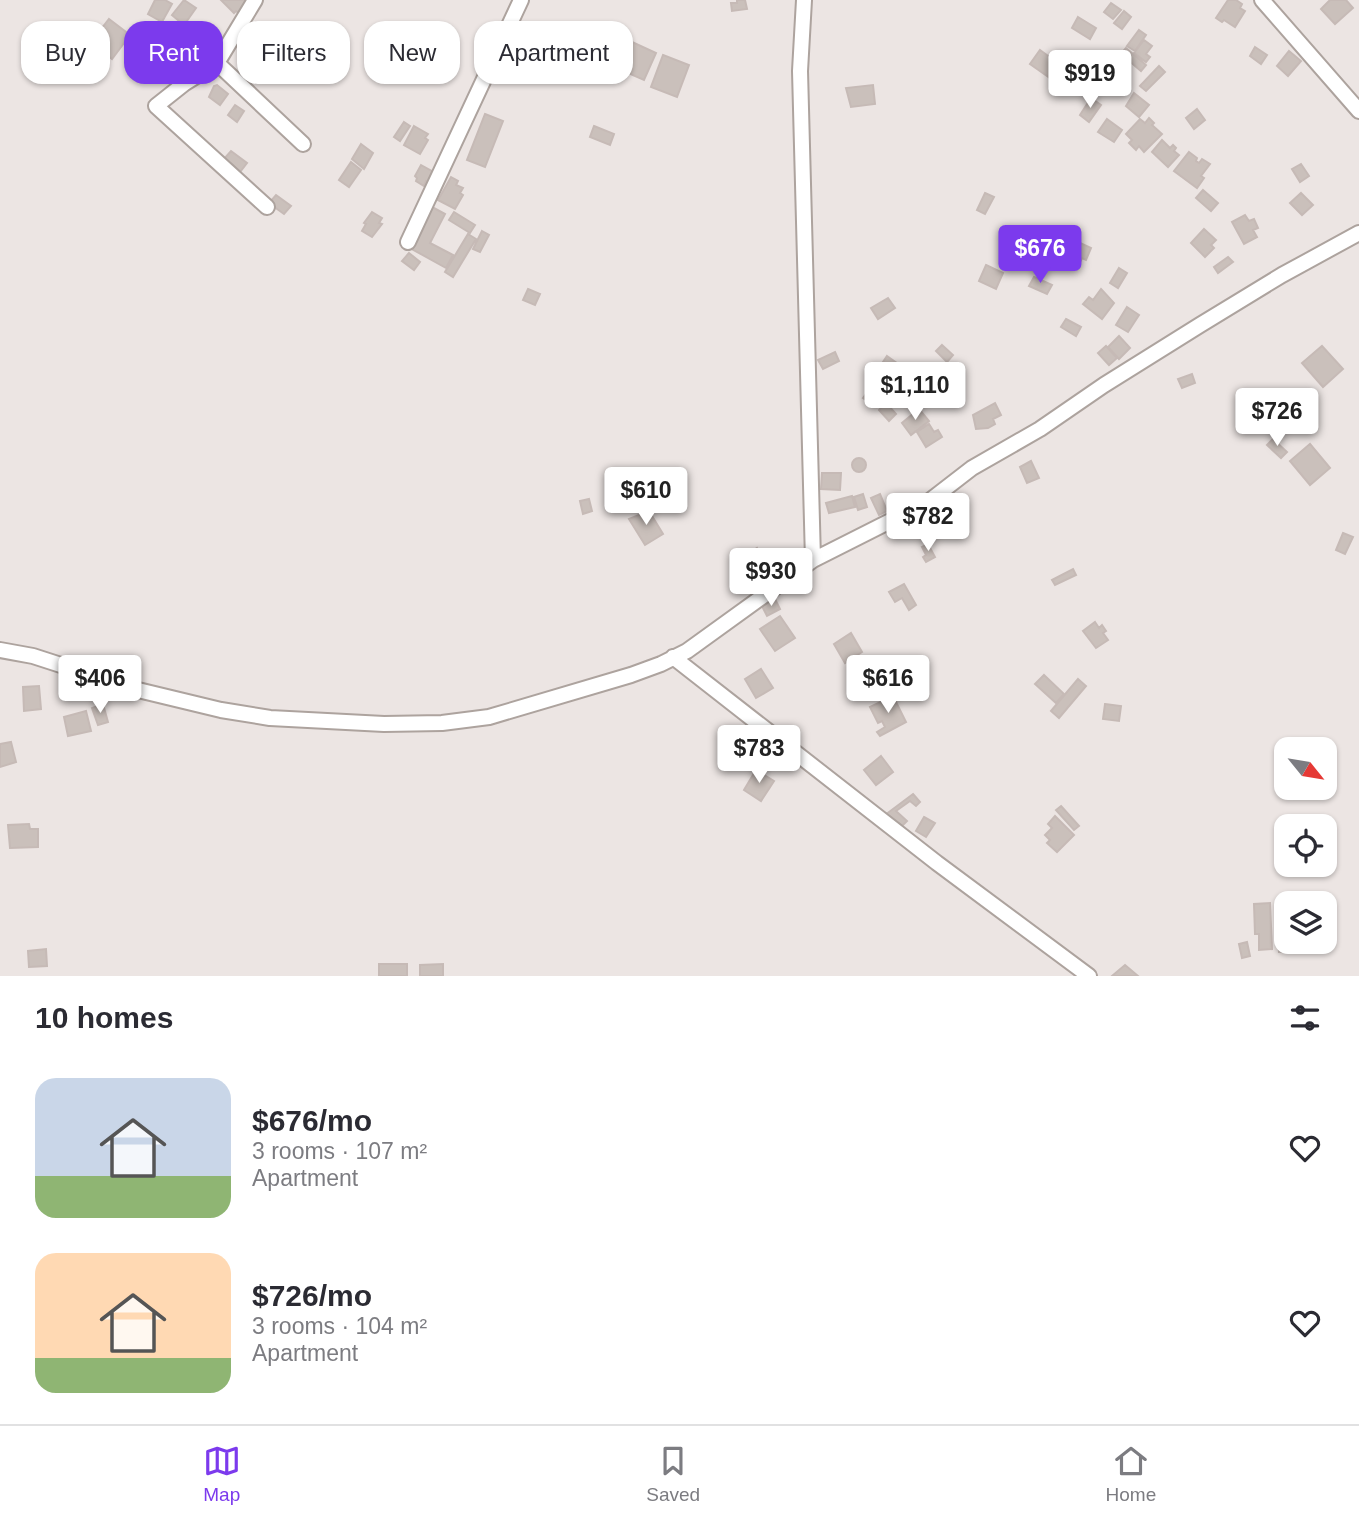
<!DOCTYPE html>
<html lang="en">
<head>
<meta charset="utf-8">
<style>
	:root { --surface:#fff; --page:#f2f2f3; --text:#2b2b33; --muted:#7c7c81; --line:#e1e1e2; --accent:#7c3aed }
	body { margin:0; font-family:Arial,sans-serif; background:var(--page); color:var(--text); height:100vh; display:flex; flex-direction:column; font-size:26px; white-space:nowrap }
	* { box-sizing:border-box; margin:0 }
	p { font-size:23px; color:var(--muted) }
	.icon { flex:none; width:38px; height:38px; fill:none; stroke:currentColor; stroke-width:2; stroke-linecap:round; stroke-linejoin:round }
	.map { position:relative; height:976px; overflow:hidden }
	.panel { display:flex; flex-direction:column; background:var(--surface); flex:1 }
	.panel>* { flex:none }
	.hud { position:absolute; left:21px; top:21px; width:700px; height:63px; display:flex; gap:14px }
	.needle { width:46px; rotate:120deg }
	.controls { position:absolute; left:1274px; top:737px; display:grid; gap:14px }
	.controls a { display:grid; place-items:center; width:63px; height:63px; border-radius:14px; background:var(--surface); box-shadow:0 2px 5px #0004; font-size:35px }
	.price { position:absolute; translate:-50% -60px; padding:0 16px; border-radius:7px; background:#fff; color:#222; font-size:23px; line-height:46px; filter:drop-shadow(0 2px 4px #0008) }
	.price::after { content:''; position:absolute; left:50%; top:42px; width:21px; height:16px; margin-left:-10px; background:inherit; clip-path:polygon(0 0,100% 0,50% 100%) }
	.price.current { background:var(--accent); color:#fff }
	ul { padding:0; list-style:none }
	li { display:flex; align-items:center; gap:21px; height:175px; padding:0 35px }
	li span { display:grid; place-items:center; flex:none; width:196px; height:140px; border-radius:21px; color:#555 }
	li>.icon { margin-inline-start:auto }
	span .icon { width:84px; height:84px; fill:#fffc; stroke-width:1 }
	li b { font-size:30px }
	h2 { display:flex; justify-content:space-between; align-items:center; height:84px; padding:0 35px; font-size:30px }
	.pill { padding:0 24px; border-radius:21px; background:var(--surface); box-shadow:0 2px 5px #0004; font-size:24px; line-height:63px }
	.pill.current { background:var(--accent); color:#fff }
	.tab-bar { display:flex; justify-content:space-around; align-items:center; height:98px; border-top:2px solid var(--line); background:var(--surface); font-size:19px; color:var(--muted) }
	.tab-bar a { display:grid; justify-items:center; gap:4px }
	.tab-bar .current { color:var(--accent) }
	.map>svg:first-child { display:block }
	.building { fill:#cac0bb; stroke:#c6bab6; stroke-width:2 }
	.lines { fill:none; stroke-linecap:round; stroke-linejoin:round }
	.minor-casing { stroke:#ada39e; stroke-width:18 }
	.minor { stroke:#fff; stroke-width:14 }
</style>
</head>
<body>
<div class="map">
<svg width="1359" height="976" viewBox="0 0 1359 976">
	<rect width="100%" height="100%" fill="#ece5e3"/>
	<path class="building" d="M155,0h10l7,4 -10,18 -14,-8z
		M184,0l12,8 -12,17 -12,-10z
		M221,0h30l-11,14 -4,-3 -2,2z
		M737,0h8l2,9 -15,2 -1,-8h6z
		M1228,0h8l6,4 -2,4 5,3 -10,16 -11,-7 -2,2 -6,-4z
		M1330,0h16l7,8 -18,16 -14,-15z
		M1111,3l10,7 -8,9 -9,-7z
		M1124,11l7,6 -9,12 -8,-6z
		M1078,17l18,11 -6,11 -18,-11z
		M109,19l21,16 -18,24 -21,-17z
		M1139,30l7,5 -11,16 -8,-5z
		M181,39l13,10 -9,12 -14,-10z
		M1144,40l8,6 -6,8 4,3 -4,5 -12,-9z
		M632,42l24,11 -12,27 -25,-11z
		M1255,47l12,8 -6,9 -11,-8z
		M1126,48l20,17 -5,6 -20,-17z
		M1040,50l19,14 -9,14 -20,-14z
		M1289,51l12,10 -13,15 -11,-10z
		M171,55l10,6 -9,14 -10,-6z
		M663,55l26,10 -12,32 -26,-10z
		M1159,66l6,6 -19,19 -6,-5z
		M217,85l11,9 -8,11 -11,-8 5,-11z
		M873,85l2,19 -24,3 -5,-19z
		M1134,93l15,12 -10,12 -13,-11z
		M1091,98l10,7 -12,17 -9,-7z
		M235,105l9,6 -7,11 -9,-7z
		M1197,109l8,11 -11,9 -8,-11z
		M485,114l18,7 -18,46 -18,-7z
		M1149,118l5,5 -2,2 10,9 -18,18 -5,-6 -3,4 -7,-7 3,-3 -6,-6 14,-15 5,4z
		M1107,119l15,11 -8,12 -16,-10z
		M404,122l6,4 -10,15 -6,-4z
		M414,126l14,8 -3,4 3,2 -8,14 -16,-9z
		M594,126l20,8 -4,11 -20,-8z
		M1162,140l8,8 3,-3 3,3 -2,3 5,4 -11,12 -16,-15z
		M361,144l12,9 -9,16 -12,-10z
		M231,151l16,12 -7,9 -16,-13z
		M1189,152l8,6 -1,3 3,2 3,-4 8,5 -9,12 3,2 -7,10 -23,-17z
		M351,162l10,8 -12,17 -10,-7z
		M1301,164l8,12 -9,6 -8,-13z
		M421,165l16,9 -5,10 -6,-3 -2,5 -8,-5 1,-3 -2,-2z
		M451,177l7,4 -2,4 7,3 -3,5 3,2 -8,14 -17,-9z
		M1203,190l15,13 -7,8 -15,-13z
		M985,193l9,4 -9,17 -8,-4z
		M1301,193l12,12 -11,10 -12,-12z
		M276,195l15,11 -7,8 -15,-11z
		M432,207l13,7 -15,29 23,12 -7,13 -36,-20z
		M372,212l10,6 -3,5 3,1 -10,13 -10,-6 4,-7 -2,-1z
		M454,212l21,13 -5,8 -21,-13z
		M1245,215l4,6 5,-2 4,9 -5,2 4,7 -13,7 -12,-22z
		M1204,229l12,11 -5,5 3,3 -9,9 -14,-14z
		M482,231l7,4 -9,17 -7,-3z
		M468,234l8,5 -23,38 -8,-5z
		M1050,238l22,11 -7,14 -18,-10 4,-8 -4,-2z
		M1080,243l11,5 -5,12 -4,-2 -5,11 -4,-2 5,-10 -4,-2z
		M409,253l11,9 -6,8 -12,-9z
		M1228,257l5,5 -15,11 -4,-6z
		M986,265l17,8 -7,16 -17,-8z
		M1119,268l8,5 -9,15 -8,-5z
		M1034,277l18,8 -5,9 -18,-8z
		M528,289l12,5 -5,11 -12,-5z
		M1101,289l13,14 -12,16 -19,-15 6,-7 4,3z
		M888,298l7,10 -17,11 -7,-11z
		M1127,307l12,8 -11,17 -12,-7z
		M1066,319l15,8 -5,9 -15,-9z
		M1119,336l11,12 -11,11 -11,-12z
		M942,345l11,10 -6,7 -11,-11z
		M1106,346l11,12 -8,7 -11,-12z
		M1322,346l21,23 -20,18 -21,-24z
		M835,352l4,9 -16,8 -5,-9z
		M887,356l14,10 -6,8 -14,-9z
		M880,365l14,10 -5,8 -14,-10z
		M1192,374l3,9 -13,5 -4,-9z
		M869,390l13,9 -6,8 -13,-9z
		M886,403l10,11 -7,7 -10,-11z
		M995,403l6,12 -8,4 2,5 -7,4 -12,1 -3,-14z
		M919,409l10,12 -18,14 -9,-12z
		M929,424l5,8 4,-2 4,7 -16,10 -9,-15z
		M1273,439l14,13 -6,6 -14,-13z
		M1310,444l20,24 -20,17 -20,-24z
		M852 465a7 7 0 1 1 14 0a7 7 0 1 1-14 0Z
		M1031,461l8,17 -12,5 -7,-16z
		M822,473h19l-1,17 -19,-1z
		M863,494l4,13 -9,3 -4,-13z
		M880,494l7,17 -8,4 -8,-17z
		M852,496l3,11 -26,6 -3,-10z
		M589,499l3,12 -9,3 -3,-13z
		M649,511l14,23 -18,11 -16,-26z
		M1343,533l10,4 -8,17 -9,-4z
		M928,544l7,13 -9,5 -3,-5 3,-2 -4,-8z
		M757,548l10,15 -25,17 -10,-15z
		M1073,569l3,6 -21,10 -3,-5z
		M904,584l12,21 -7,5 -7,-12 -7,4 -6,-10z
		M775,599l5,10 -13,7 -5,-10z
		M780,616l15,22 -20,13 -15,-22z
		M1095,622l4,6 3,-3 4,6 -3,2 5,7 -12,8 -13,-17z
		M851,633l11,19 -17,11 -11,-19z
		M761,669l12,19 -17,10 -11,-19z
		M1044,675l20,19 -8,9 -21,-19z
		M1078,679l8,7 -27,32 -8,-7z
		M39,686l2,23 -17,2 -1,-24z
		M893,696l13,26 -26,14 -3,-4 8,-5 -3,-6 -4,2 -8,-16z
		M103,704l5,18 -10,3 -6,-17z
		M1105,704l16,2 -2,15 -16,-2z
		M86,711l5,20 -23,5 -4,-19z
		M11,742l5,20 -16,5v-23z
		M881,756l12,16 -17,13 -12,-15z
		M756,770l18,11 -13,20 -17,-11z
		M913,794l7,8 -4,4 -6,-5 -14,10 11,10 -7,7 -15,-13z
		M1061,806l18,20 -5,4 -18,-20z
		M1055,816l19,19 -17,17 -10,-9 3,-3 -5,-5 7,-7 -4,-4z
		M924,817l11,6 -9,14 -10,-6z
		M29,824l1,5h8v18l-28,1 -2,-23z
		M1270,903l2,46 -13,1v-16h-4l-1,-30z
		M1276,907h10v35h12v8l-19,2z
		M1247,942l3,14 -8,2 -3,-14z
		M46,949l1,17 -18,1 -1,-16z
		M379,964h28v12h-28z
		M443,964v12h-23v-11z
		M1125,965l13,11h-26z"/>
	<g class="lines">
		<g class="minor-casing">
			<path id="minor" d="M255,0l-38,63 -32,20 -29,23 111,101
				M804,0l-4,71 13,489
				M1262,0l97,111
				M217,63l86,81
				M408,242l113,-242
				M0,650l33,6 105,34 83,20 49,8 114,6 58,-1 47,-6 142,-42 30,-11 26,-13 126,-91 115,-58 44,-34 68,-39 64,-44 96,-60 82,-50 77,-42
				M673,657l264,206 152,113"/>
		</g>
		<use href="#minor" class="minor"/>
	</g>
</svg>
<div class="controls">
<a><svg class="needle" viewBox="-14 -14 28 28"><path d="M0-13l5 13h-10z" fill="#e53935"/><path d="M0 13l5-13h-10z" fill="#7c7c81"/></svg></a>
<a><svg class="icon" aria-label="locate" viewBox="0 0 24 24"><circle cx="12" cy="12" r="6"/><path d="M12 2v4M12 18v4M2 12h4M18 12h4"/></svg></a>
<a><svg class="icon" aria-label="layers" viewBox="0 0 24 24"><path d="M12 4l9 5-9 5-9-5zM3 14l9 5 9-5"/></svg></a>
</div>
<b class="price" style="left:1090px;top:110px">$919</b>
<b class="price current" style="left:1040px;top:285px">$676</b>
<b class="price" style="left:915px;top:422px">$1,110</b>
<b class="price" style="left:1277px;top:448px">$726</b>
<b class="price" style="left:646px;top:527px">$610</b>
<b class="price" style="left:928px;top:553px">$782</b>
<b class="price" style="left:771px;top:608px">$930</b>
<b class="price" style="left:100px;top:715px">$406</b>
<b class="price" style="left:888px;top:715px">$616</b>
<b class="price" style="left:759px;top:785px">$783</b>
<div class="hud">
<a class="pill">Buy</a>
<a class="pill current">Rent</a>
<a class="pill">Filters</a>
<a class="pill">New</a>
<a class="pill">Apartment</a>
</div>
</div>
<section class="panel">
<h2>10 homes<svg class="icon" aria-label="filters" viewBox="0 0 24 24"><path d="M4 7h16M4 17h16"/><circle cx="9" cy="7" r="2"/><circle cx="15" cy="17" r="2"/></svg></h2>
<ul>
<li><span style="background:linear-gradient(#c9d6e8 70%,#8fb573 0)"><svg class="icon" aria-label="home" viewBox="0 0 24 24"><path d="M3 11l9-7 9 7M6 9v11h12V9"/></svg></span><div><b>$676/mo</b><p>3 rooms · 107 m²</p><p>Apartment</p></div><svg class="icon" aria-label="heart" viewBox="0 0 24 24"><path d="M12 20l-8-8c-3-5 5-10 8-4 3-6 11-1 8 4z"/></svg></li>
<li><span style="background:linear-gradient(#ffd9b3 75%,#8fb573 0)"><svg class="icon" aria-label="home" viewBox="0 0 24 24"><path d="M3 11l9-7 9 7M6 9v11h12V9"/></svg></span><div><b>$726/mo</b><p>3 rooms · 104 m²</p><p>Apartment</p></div><svg class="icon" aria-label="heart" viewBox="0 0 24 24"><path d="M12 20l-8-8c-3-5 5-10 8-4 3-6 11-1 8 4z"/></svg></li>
</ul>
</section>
<nav class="tab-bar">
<a class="current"><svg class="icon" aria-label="map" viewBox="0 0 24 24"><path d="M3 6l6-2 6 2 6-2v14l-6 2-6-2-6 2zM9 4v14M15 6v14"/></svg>Map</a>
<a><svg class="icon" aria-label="saved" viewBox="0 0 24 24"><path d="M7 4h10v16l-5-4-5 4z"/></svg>Saved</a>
<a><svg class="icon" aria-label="home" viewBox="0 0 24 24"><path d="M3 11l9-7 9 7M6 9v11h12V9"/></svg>Home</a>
</nav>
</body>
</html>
